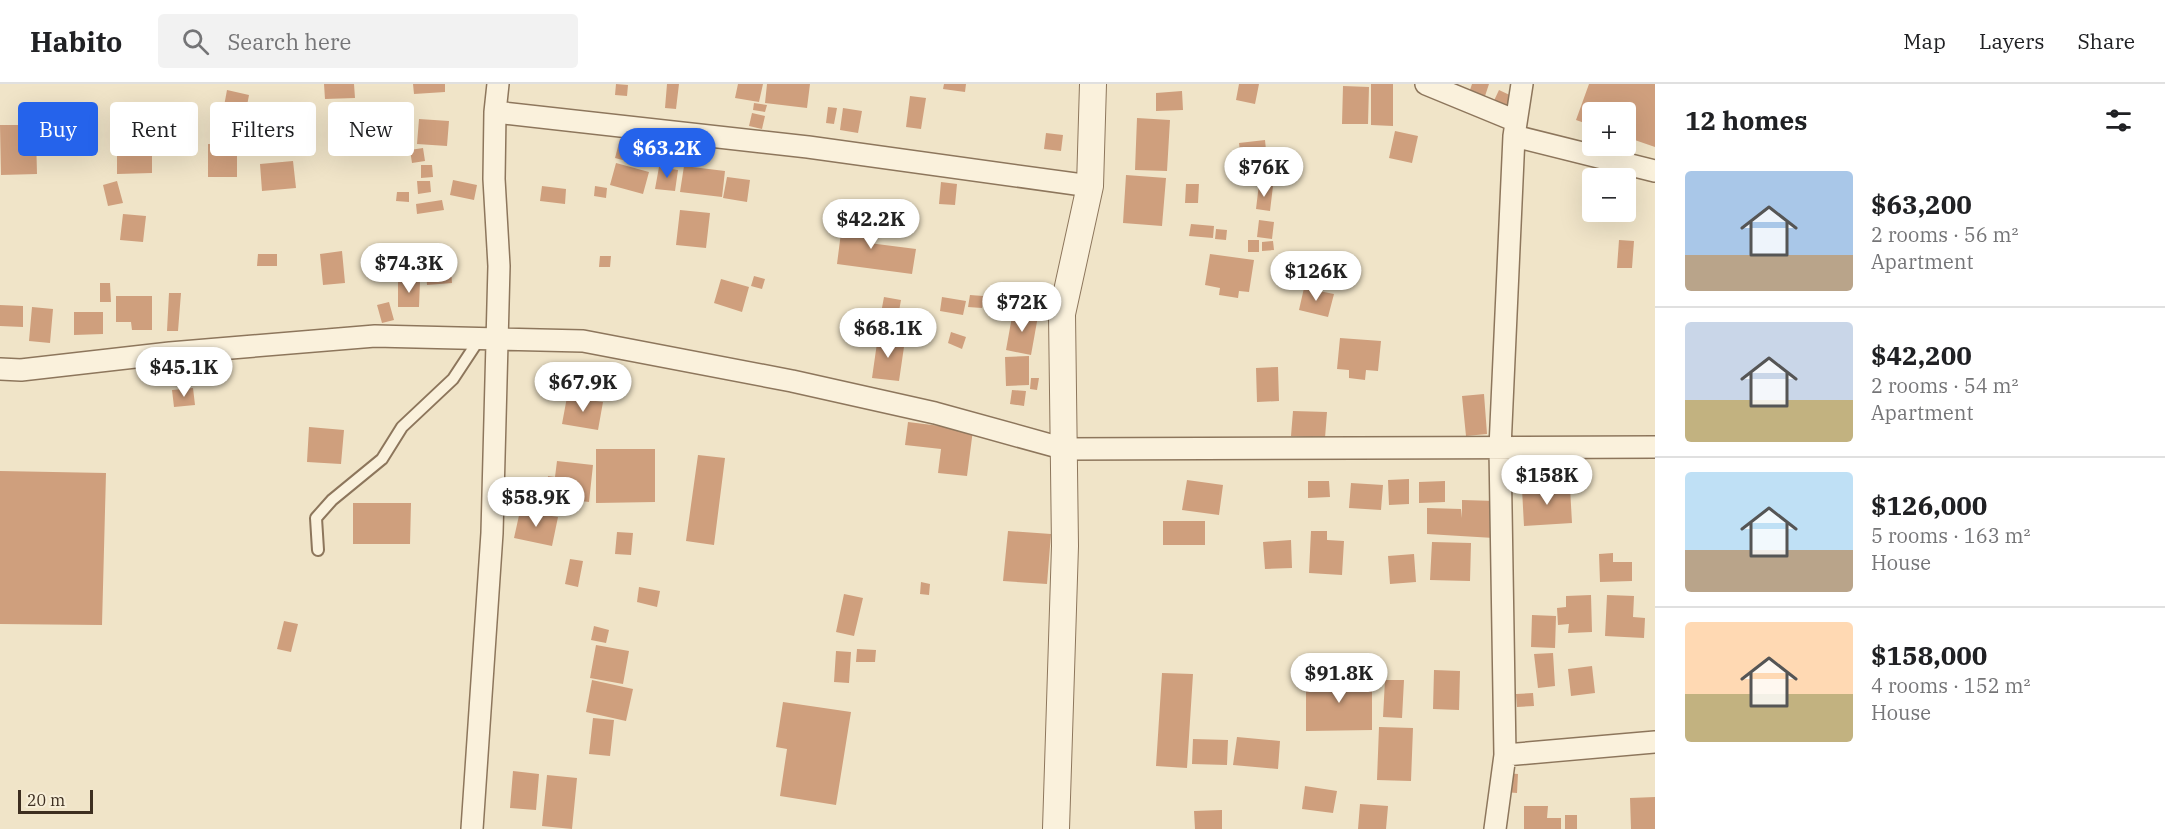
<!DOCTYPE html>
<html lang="en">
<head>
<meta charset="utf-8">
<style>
	:root { --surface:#fff; --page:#f2f2f2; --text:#202124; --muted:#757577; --line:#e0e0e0; --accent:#2563eb }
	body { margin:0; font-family:"IBM Plex Serif",serif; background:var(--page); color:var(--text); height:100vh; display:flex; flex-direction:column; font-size:22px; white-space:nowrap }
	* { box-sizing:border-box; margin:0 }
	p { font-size:20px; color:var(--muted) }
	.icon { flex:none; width:33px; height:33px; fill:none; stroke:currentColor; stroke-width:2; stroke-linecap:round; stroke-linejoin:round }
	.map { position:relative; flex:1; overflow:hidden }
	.details { display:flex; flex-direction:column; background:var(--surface); width:510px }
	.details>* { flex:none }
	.banner { position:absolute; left:18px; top:18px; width:570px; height:54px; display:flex; gap:12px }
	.tools { position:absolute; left:1582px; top:18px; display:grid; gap:12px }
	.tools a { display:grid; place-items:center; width:54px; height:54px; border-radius:6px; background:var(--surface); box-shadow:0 6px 24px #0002; font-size:30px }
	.scale { position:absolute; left:18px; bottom:15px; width:75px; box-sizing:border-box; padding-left:6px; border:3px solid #3d2e20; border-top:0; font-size:16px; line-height:21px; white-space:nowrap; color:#3d2e20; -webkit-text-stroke:4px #f7eed8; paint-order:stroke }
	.price { position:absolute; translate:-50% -51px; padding:0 14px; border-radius:21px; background:#fff; color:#222; font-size:20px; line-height:39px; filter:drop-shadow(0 2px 3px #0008) }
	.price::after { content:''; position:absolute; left:50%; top:36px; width:18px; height:14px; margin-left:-9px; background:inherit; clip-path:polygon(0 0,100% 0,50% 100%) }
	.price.current { background:var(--accent); color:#fff }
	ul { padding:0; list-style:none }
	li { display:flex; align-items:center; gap:18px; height:150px; padding:0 30px }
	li+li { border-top:2px solid var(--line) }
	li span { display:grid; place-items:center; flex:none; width:168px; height:120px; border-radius:6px; color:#555 }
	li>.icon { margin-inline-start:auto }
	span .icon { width:72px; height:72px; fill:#fffc; stroke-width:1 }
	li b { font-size:26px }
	h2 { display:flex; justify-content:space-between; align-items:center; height:72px; padding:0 30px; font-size:26px }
	.tag { padding:0 21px; border-radius:6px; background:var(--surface); box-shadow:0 6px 24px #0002; font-size:21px; line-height:54px }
	.tag.current { background:var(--accent); color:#fff }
	header { display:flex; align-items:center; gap:36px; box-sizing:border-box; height:84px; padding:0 30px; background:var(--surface); border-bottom:2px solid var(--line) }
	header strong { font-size:28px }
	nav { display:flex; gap:33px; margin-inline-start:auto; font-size:21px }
	.search { width:420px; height:54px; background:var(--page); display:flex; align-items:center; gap:15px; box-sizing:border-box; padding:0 21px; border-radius:6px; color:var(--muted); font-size:22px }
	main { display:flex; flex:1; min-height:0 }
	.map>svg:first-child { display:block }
	.building { fill:#cf9f7d }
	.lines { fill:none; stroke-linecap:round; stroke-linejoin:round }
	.service-casing { stroke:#8d765c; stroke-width:14 }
	.minor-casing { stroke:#8d765c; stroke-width:24 }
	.tertiary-casing { stroke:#8d765c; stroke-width:28 }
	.service { stroke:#faf1dc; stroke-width:10 }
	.minor { stroke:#faf1dc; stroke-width:21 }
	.tertiary { stroke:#faf1dc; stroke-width:26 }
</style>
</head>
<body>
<header>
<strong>Habito</strong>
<div class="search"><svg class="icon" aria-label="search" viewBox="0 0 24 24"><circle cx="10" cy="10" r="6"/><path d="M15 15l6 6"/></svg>Search here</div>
<nav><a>Map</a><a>Layers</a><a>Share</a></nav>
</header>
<main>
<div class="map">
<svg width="1655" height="745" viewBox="0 0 1655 745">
	<rect width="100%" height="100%" fill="#f0e4c8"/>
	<path class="building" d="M324,0h30l1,14 -30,1z
		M413,0h32v8l-31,2z
		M616,0l12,1 -1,11 -12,-1z
		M667,0h12l-3,25 -11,-1z
		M738,0h25l-4,18 -24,-4z
		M767,0h43l-3,24 -42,-5z
		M944,0h22l-1,8 -22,-3z
		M1239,0h20l-4,20 -19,-4z
		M1371,0h22v42l-22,-1z
		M1472,0h17l-6,18 -15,-6z
		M1589,0h66v63l-29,-10v-25h-33v14l-17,-6z
		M1343,2l26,1 -1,37h-26z
		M227,6l22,5 -8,42 -22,-4z
		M1499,6l17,8 -8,17 -17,-8z
		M1182,7l1,19 -27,1v-18z
		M910,12l16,2 -5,31 -15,-2z
		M754,19l13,2 -2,7 -12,-2z
		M828,23l9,1 -3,16 -8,-1z
		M843,24l19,3 -4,22 -18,-3z
		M752,29l13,3 -3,13 -13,-3z
		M1137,34l33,2 -3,51 -32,-1z
		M419,35l30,2 -2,25 -30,-2z
		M0,41h24l1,10h11l1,39 -36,1z
		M1395,47l23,5 -6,27 -23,-5z
		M117,48h35v41l-35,1z
		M1046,49l17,2 -2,16 -17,-2z
		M620,55l15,3 -5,20 -15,-4z
		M1265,56l4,41 -26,2 -4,-40z
		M208,60l29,1v32h-29z
		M423,64l2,13 -13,2 -2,-13z
		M293,77l3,27 -34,3 -2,-27z
		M616,79l33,9 -6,22 -33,-9z
		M421,81h11l1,12 -12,1z
		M684,82l41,5 -3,26 -42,-5z
		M659,83l19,3 -3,21 -20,-2z
		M1126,91l40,3 -4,48 -39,-3z
		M727,93l23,3 -3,22 -24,-4z
		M453,96l24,5 -3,15 -24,-5z
		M117,97l6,22 -15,3 -5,-21z
		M417,97h13l1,11 -13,2z
		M941,98l16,2 -2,21 -16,-1z
		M1186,100h13l-1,19h-13z
		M1259,100l14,2 -3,25 -14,-2z
		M542,102l24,3 -1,15 -25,-3z
		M595,102l12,2 -1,10 -12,-2z
		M397,108h12v10l-13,-1z
		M442,116l2,10 -27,4 -1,-10z
		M680,126l30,3 -4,35 -30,-3z
		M123,130l23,2 -3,26 -23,-2z
		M843,133l29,4 -3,22 47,6 -4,25 -75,-10z
		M1259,136l15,2 -2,17 -15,-2z
		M1191,140l23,2 -1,12 -24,-2z
		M1216,145l11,1 -1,10 -11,-1z
		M1248,156h11v12h-11z
		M1619,156l15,1 -2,27h-15z
		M1273,157l1,9 -12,1v-9z
		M424,165l1,19 -11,1 -1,-19z
		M342,167l3,32 -22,2 -3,-31z
		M450,168l2,31 -25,2 -2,-31z
		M258,170h19v12h-20z
		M1210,170l44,6 -5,32 -10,-1 -1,7 -19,-3 1,-7 -15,-3z
		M600,172h11l-1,11h-11z
		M754,192l11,3 -3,10 -11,-3z
		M721,195l28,8 -7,25 -28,-9z
		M398,197h22l-1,26h-21z
		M100,199h10l1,19h-11z
		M1304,204l30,6 -6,23 -29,-7z
		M169,209h12l-3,38h-11z
		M970,211l13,1 -1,12 -14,-1z
		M116,212h36v34h-20l-1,-8h-15z
		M884,213l17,3 -6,33 -17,-4z
		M942,213l24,4 -3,14 -23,-4z
		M389,218l5,18 -12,3 -5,-18z
		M0,221l23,1v21l-23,-1z
		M32,223l21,2 -3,34 -21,-2z
		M1013,227l25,5 -7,39 -25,-5z
		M74,228h29v22l-29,1z
		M951,248l15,5 -4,12 -14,-6z
		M878,252l27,4 -6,41 -27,-3z
		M1340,254l41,3 -3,30 -12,-1 -1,10 -16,-2v-8l-12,-1z
		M1029,272v29l-23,1 -1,-29z
		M1278,283l1,34 -22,1 -1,-34z
		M1031,294h8l-2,12 -7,-1z
		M193,304l2,17 -21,2 -2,-17z
		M1012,306l14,1 -2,15 -14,-2z
		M1484,310l3,40 -21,2 -4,-40z
		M567,313l36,5 -5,28 -36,-6z
		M1293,327l34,1 -2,26 -34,-2z
		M908,338l65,8 -6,46 -29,-3 3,-24 -36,-4z
		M309,343l35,3 -3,34 -34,-2z
		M596,365h59v53l-59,1z
		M698,371l27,3 -11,87 -28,-4z
		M557,377l36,4 -4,37 -43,-5 2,-21 7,1z
		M0,387l106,2 -4,152 -102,-1z
		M1409,395v25l-20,1 -1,-25z
		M1187,396l36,5 -4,30 -37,-5z
		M1308,397h21l1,16 -22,1z
		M1445,397v21l-26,1v-21z
		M1351,399l32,2 -2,25 -32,-2z
		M1570,403l2,36 -48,3 -2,-37z
		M1462,416l34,1 -2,37 -67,-4v-26l34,1 1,9z
		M353,419h58l-1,41h-57z
		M520,427l38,6 -6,29 -38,-8z
		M1163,437h42v24h-42z
		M1008,447l43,3 -4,50 -44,-3z
		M1311,447h16v9l17,1 -2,34 -33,-2z
		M617,448l16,1 -2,22 -16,-1z
		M1291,456l1,28 -27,1 -2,-27z
		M1432,458l39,1 -1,38 -40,-1z
		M1613,469v9h19v19l-32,1 -1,-28z
		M1414,470l2,28 -26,2 -2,-28z
		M570,475l13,2 -5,26 -13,-3z
		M921,498l9,2 -1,11 -9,-1z
		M639,503l21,4 -3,16 -20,-5z
		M844,510l19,4 -9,38 -18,-4z
		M1591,511l1,37 -24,1 1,-9 -11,1 -1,-17 9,-1v-11z
		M1607,511l27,1 -1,21 12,1 -1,20 -39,-2z
		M1532,531l24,1 -1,32 -24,-1z
		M284,537l14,3 -7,28 -14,-3z
		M594,542l15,4 -3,13 -15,-3z
		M596,561l33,6 -6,33 -33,-6z
		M857,565l19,1 -1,12h-19z
		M836,567l15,1 -2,31 -15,-1z
		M1553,569l2,33 -17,2 -4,-34z
		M1592,582l3,27 -24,3 -3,-27z
		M1434,586l26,1 -1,39 -26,-1z
		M1162,589l31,1 -6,94 -31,-2z
		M1306,594h66v52l-66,1z
		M592,596l41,9 -7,32 -40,-9z
		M1385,596h19l-2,38 -19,-1z
		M1533,609l1,13 -17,1 -1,-13z
		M783,618l68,10 -15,93 -56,-9 7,-47 -11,-2z
		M593,634l21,2 -4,36 -21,-2z
		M1379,643l34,1 -2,53 -34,-1z
		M1237,653l43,4 -2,28 -45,-4z
		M1193,655l35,1 -1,25 -35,-1z
		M513,687l26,3 -3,36 -26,-2z
		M1505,689l13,1 -1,19 -13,-1z
		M547,691l30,3 -5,51 -30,-3z
		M1305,702l32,5 -4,22 -31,-4z
		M1655,713v32h-24l-1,-31z
		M1360,720l28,2 -2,23h-28z
		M1524,722h24l-1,12h14v11h-37z
		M1222,726v19h-27l-1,-18z
		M1565,731h12v14h-12z"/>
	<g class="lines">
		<g class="service-casing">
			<path id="service" d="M318,466l-2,-32 16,-18 50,-41 20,-32 51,-48 27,-41"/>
		</g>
		<g class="minor-casing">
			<path id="minor" d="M1426,0l90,37
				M495,28l313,35 282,39
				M1514,52l141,35
				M0,285l21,1 149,-17 205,-17 208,5 209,40 143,32 130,36 590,-2
				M1505,671l150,-13
				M472,745l20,-296 7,-267 -5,-87 1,-67 3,-28
				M1495,745l10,-74 -5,-307 14,-312 8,-52"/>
		</g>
		<g class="tertiary-casing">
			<path id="tertiary" d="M1056,745l9,-283 -3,-232 28,-128 3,-102"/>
		</g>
		<use href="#service" class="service"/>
		<use href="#minor" class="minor"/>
		<use href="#tertiary" class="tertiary"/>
	</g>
</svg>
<div class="tools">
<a>+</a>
<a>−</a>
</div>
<div class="scale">20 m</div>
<b class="price current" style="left:667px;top:95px">$63.2K</b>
<b class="price" style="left:1264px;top:114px">$76K</b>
<b class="price" style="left:871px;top:166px">$42.2K</b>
<b class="price" style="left:409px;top:210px">$74.3K</b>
<b class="price" style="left:1316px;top:218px">$126K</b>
<b class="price" style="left:1022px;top:249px">$72K</b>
<b class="price" style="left:888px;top:275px">$68.1K</b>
<b class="price" style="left:184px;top:314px">$45.1K</b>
<b class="price" style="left:583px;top:329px">$67.9K</b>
<b class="price" style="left:1547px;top:422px">$158K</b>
<b class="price" style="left:536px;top:444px">$58.9K</b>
<b class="price" style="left:1339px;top:620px">$91.8K</b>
<div class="banner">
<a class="tag current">Buy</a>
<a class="tag">Rent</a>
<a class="tag">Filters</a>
<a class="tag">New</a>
</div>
</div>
<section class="details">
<h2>12 homes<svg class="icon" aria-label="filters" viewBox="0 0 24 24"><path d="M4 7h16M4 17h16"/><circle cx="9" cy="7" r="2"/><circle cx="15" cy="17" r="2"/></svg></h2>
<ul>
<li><span style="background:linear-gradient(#a9c7e8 70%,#b9a48a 0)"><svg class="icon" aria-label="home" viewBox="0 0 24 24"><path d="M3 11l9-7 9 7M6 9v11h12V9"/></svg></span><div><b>$63,200</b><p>2 rooms · 56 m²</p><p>Apartment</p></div></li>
<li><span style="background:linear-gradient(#c9d6e8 65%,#c2b280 0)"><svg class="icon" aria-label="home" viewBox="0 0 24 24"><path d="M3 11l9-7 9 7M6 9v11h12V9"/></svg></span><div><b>$42,200</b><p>2 rooms · 54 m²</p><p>Apartment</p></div></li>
<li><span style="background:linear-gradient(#bfe0f5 65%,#b9a48a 0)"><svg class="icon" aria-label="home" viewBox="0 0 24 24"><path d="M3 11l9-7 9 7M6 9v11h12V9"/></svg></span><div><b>$126,000</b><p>5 rooms · 163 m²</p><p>House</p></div></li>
<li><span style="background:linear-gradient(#ffd9b3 60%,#c2b280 0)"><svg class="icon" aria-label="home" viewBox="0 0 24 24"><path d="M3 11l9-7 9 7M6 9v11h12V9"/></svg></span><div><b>$158,000</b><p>4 rooms · 152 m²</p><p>House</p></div></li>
</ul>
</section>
</main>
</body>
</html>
